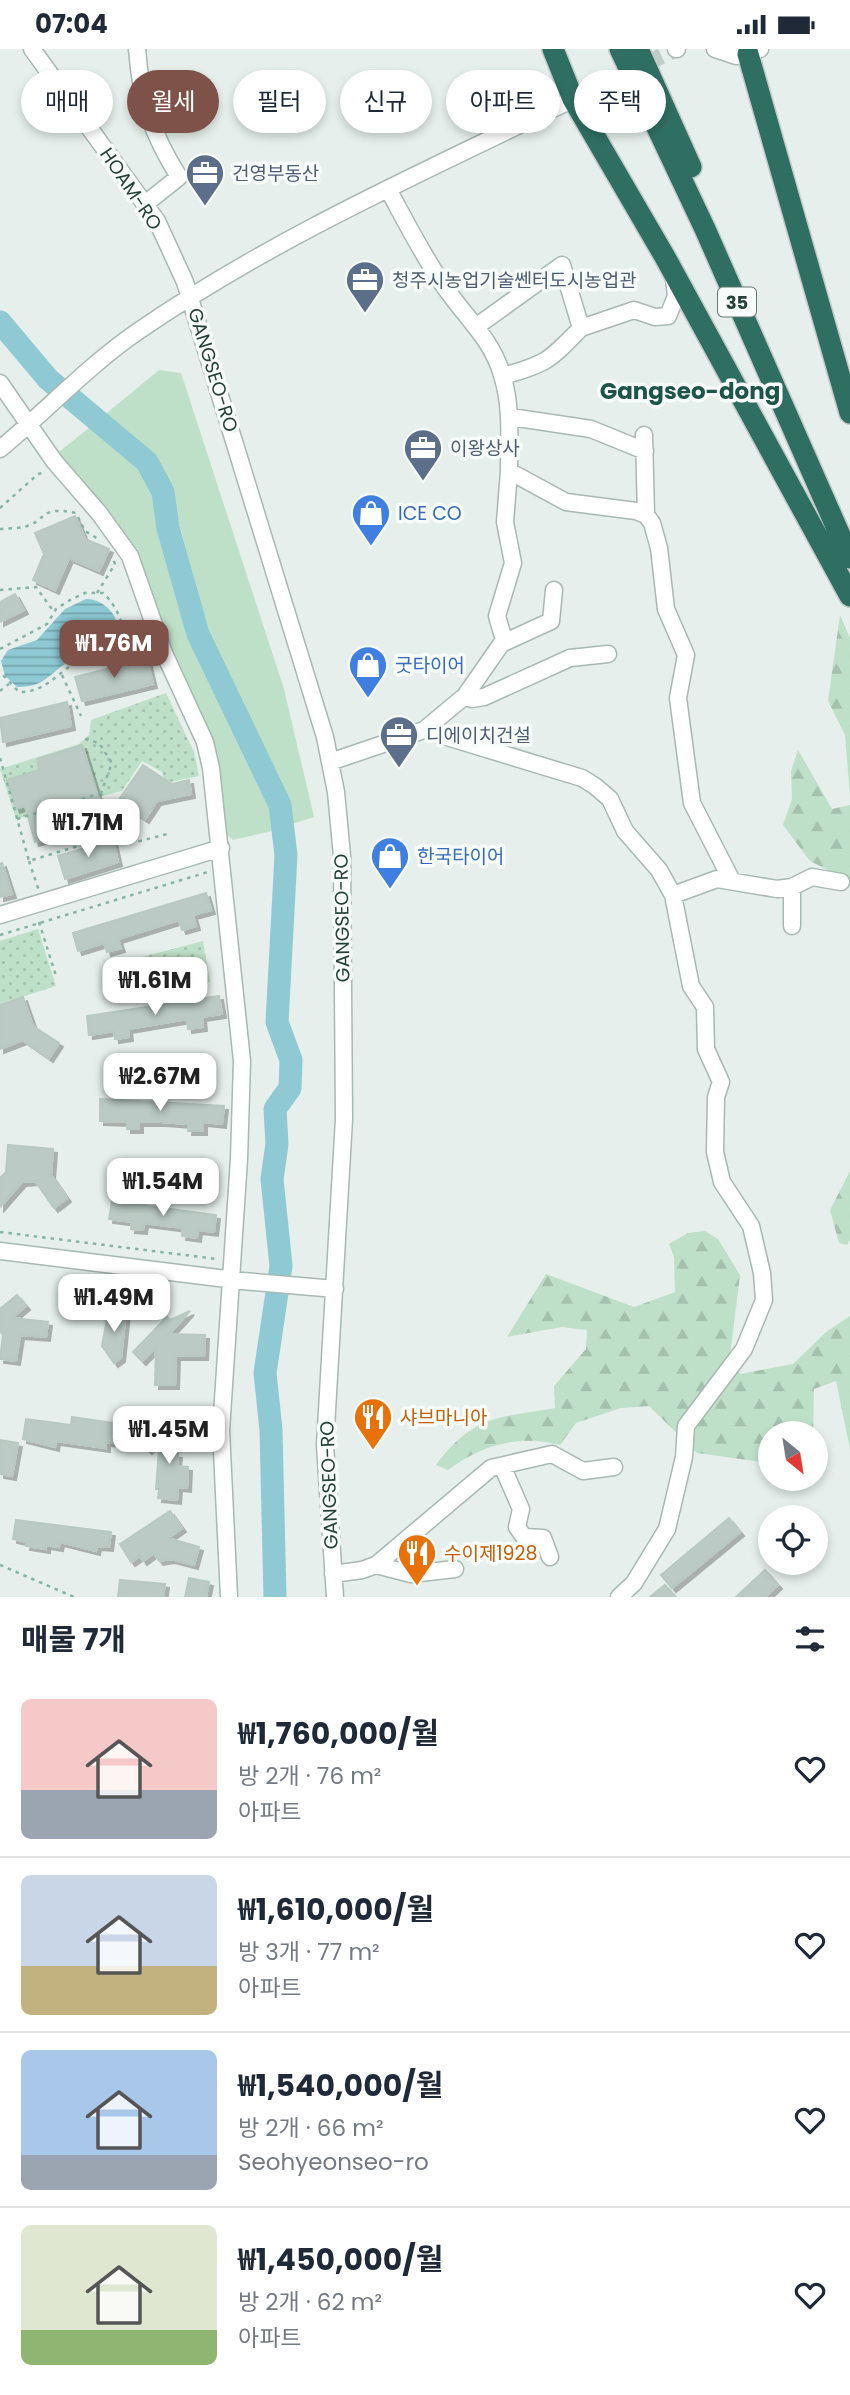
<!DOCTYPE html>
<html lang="ko">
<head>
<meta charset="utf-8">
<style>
	:root { --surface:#fff; --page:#f2f2f3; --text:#1f2937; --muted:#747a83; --line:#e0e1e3; --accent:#7f5249 }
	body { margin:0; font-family:Poppins,"Noto Sans KR",sans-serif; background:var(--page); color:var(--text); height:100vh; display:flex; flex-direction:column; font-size:26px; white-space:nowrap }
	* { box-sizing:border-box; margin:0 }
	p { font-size:23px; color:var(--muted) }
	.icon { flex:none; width:38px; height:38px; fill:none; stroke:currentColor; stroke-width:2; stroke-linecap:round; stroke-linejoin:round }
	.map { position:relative; height:1548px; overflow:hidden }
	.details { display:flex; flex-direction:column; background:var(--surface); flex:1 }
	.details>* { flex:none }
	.guide { position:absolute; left:21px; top:21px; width:808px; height:63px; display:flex; gap:14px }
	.needle { width:46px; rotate:150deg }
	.buttons { position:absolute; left:758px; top:1372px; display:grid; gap:14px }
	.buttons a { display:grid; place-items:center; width:70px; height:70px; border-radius:50%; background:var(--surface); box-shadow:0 4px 10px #0003; font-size:35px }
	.price { position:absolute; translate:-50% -60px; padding:0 16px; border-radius:14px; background:#fff; color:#222; font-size:23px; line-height:46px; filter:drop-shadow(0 2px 4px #0008) }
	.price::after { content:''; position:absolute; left:50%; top:42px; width:21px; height:16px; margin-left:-10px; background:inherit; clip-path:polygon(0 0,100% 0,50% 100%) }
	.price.current { background:var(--accent); color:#fff }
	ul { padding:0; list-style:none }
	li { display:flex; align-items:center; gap:21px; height:175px; padding:0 21px }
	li+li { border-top:2px solid var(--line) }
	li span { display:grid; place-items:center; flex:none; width:196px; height:140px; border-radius:10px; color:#555 }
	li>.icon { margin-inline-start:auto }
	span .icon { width:84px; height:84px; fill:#fffc; stroke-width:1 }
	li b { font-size:30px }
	h2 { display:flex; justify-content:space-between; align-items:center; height:84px; padding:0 21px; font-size:30px }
	.tag { padding:0 24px; border-radius:32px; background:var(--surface); box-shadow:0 4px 10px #0003; font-size:24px; line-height:63px }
	.tag.current { background:var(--accent); color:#fff }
	.status { display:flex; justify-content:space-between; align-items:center; height:49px; padding:0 35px; background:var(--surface); direction:ltr }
	.status svg { height:19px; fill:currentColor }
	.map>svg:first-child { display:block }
	.grass { fill:#bfe0c8 }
	.forest { fill:url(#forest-firs) }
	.park { fill:url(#park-dots) }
	.water { fill:url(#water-rules) }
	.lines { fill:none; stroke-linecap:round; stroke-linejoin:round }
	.river { stroke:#8ec9d4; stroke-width:23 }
	.building { fill:#bbcac4; stroke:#b8c9c2; stroke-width:2; filter:url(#shadow) }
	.minor-tunnel { stroke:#bfccc8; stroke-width:16; stroke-dasharray:16 8; stroke-linecap:butt }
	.minor-casing { stroke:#a8b8b2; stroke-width:19 }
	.highway-casing { stroke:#c2cac8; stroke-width:24 }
	.path { stroke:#86b3a5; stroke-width:2.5; stroke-dasharray:3.5 5; stroke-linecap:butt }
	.minor { stroke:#fff; stroke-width:16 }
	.highway { stroke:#2f6f62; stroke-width:21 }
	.labels { text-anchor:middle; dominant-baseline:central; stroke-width:7; stroke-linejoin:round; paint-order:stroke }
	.shield { fill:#f7fbf9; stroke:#637a73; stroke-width:2 }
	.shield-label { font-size:18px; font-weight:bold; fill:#24423a }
	.service-label { font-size:19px; fill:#4e5e75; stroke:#f7fbf9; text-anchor:start }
	.street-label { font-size:19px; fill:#24423a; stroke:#f7fbf9 }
	.shop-label { font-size:19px; fill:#366cbe; stroke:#f7fbf9; text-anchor:start }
	.food-label { font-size:19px; fill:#c56008; stroke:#f7fbf9; text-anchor:start }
	.quarter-label { font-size:23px; font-weight:bold; fill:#1f5548; stroke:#f7fbf9 }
</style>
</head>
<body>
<div class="status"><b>07:04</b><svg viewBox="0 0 49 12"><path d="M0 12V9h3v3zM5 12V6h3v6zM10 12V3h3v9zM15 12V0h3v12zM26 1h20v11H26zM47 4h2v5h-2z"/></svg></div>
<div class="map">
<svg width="850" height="1548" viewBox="0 0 850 1548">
	<defs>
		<pattern id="forest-firs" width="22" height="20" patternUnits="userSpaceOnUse" patternTransform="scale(1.75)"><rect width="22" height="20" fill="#bfe0c8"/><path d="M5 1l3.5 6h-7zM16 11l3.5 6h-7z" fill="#a4c1ad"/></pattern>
		<pattern id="park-dots" width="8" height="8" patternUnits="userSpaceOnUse" patternTransform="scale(1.75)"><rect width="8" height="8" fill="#bfe0c8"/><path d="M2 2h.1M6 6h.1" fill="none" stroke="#a4c1ad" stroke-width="1.8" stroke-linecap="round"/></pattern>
		<pattern id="water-rules" width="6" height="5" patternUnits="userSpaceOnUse" patternTransform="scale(1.75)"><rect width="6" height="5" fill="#8ec9d4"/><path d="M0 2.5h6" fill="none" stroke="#74a5ad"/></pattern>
		<filter id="shadow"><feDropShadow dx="4" dy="4" stdDeviation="0" flood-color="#0004"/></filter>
	</defs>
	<rect width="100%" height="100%" fill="#e6efeb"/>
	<path class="grass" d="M159,321l22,3 103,316 30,128 -28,9 -3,-26 -74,-166 -38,-140 -20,-39 -49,-38z
		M94,375l30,25 28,31 39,158 76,157 5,36 -39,9 -8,-7 -83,-263 -17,-35 -66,-78 1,-6z"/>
	<path class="forest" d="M840,566l10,23v158l-5,-61 -17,-34z
		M798,701l34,59 18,-4v76l-40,-20 -27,-36 9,-26 -1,-28z
		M850,1122v69l-3,5 -8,-2 -9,-33z
		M705,1182l13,8 22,36 -10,81 10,18 53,-10 33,-32 24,-16v133l-14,-68 -22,8 -1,44h-43v30l-73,-10 -48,-47 -28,2 -45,15 -16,22c-41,-11 -78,0 -112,25l-12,-5c37,-50 62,-47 119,-57l-1,-22 32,-37 1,-19 -25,-3 -55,10 39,-63 88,33 41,-15 -1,-35 -5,-13 19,-11z"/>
	<path class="park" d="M166,644l28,59 5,24 -34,7 -3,-11 -20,-11 -20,30 -106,28 -16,-50 79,-25 10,-9 2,-15z
		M38,880l18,57 -56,18v-63z
		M203,892l7,41 -65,15 -3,-40z"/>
	<path class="water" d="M86,550c24,0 44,30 23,49 -9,8 -19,6 -30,9 -26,8 -29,31 -62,30l-12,-11 -4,-15 7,-11 29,-10 28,-31z"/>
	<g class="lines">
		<path class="river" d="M0,273l48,57 99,83 16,30 5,36 30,106 82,171 6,50 -9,167 14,38 -1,28 -15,21 2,35 -5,35 9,87 -16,107 6,57 4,167"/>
	</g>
	<path class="building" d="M75,467l10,23 24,10 -10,22 -30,-13 -14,32 -22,-10 11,-26 -9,-21z
		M15,545l9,16 -24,12v-20z
		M147,610l6,25 -71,17 -7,-24z
		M67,653l4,24 -68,16 -3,-24z
		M82,696l24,77 -71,20 -10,-36 -9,3 -9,-29 32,-10 -2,-11z
		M143,716l29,19 17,-4 2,14 -34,7 -12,18 -27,-18z
		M113,791l5,22 -53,17 -7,-23z
		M2,814l10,31 -12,3v-33z
		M206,844l5,17 -18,5 3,11 -14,4 -3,-10 -61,19 3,9 -14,4 -3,-9 -26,8 -5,-18z
		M219,947l3,18 -20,3 1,10 -15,2 -1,-10 -59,10 1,8 -14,2 -1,-8 -25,4 -2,-19z
		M23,948l10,29 26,17 -10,15 -26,-18 -23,9v-44z
		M100,1050l124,7 -2,18 -19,-2v9h-15l1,-7 -28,-2h-22v7h-12v-7l-27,-1z
		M8,1096l45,4 -2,26 16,23 -13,10 -19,-27 -13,1 -22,25v-29l6,-6z
		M112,1152l104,14 -2,17 -16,-2 -1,8 -15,-2 1,-8 -39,-5 -1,7 -12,-1 1,-7 -23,-3z
		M17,1246l9,11 -14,12 36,4 -2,15 -26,-2 -4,26 -16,-2 3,-24 -3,-4v-22z
		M109,1259l17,3 -5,47 -7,5 -12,-17z
		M190,1262l-21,23 36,1 -1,21h-28l-1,29h-20l1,-38 -14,14 -9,-9 34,-35 3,3z
		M72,1368l49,7 -3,19 -12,-1v6l-50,-7 -1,6 -32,-8 3,-20 45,6z
		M167,1369l11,12 -4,4 2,3 -16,16 18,1 -1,12 11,1 -1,21 -9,-1 -1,13 -19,-2 1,-9h-3l5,-65z
		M149,1382l9,9 -10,10 -9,-9z
		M0,1391l18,3 -6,33 -12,-2z
		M170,1462l12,17 -14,10 31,9 -5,18 -23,-6 -12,2 -5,-8 -11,8 -3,-5 -9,6 -11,-18z
		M729,1469l11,14 -68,56 -11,-13z
		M16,1471l95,12 -2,15 -12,-1 -1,5 -36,-9 -1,5 -13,-2v4l-20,-3 1,-4 -14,-3z
		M765,1521l13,15 -13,12h-29z
		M189,1529l20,4 -3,15h-21z
		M120,1531l45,4 -2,13h-45z
		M665,1536l10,12h-25z"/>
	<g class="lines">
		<path class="minor-tunnel" d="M604,35l72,-35"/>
		<g class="minor-casing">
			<path id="minor" d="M32,0l125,172 28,61 140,455 11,55 6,64 2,263 -19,326 10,152
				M137,0c4,52 14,83 42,128l-34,27
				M676,0h1
				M715,0l21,7 24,-7
				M388,140c18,33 35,67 56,97 21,31 48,53 58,89 10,32 7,63 7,96l57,31 70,9 10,4 6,8 7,25 7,61 20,46 -8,43 14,105 40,78
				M477,277l85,-61 19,63c-31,32 -34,36 -78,48
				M581,279l53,-18 21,7 13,-1 8,-20 -2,-17
				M0,334l54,78 45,52 31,43 34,97 41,89 6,26 31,293 -3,98 -18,271 8,167
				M511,368l80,12 54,22
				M644,386l2,80
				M0,400c45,-37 89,-84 137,-117 145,-100 309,-170 467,-248
				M503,594l48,-22 3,-31
				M465,647l7,3 12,-2 86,-39 38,-4
				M424,681l41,-34 39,-56 -7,-24 16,-53 -8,-41 4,-51
				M330,713l94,-32 158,48 13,8 15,13 15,32 34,39 14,25 18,91 14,21 1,42 15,33 -5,15 -1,55 7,30 29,44 11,47 2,27 -20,49 -58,77 -2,31 -17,72 -33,54 -15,14
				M792,838v39
				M673,846l44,-16 60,10 15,-2 20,-10 29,5
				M0,866l221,-67
				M0,1202l243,30 92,8
				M503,1419l18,41 -4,18 7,10 19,1 7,19
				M376,1516l35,9 44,-5
				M333,1525l29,-4 14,-5 115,-97 61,-14 31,17 31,-4"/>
		</g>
		<g class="highway-casing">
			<path id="highway" d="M553,0l20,50 92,158 185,339
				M620,0l85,180 145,329
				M638,0l53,118
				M748,5l102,359"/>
		</g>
		<path class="path" d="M0,459l38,-34 8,-2
			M0,480c7,-1 16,0 23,-2 25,-5 14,-22 53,-14l9,18 15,9
			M0,541l36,-3 18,25
			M97,544l18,-29 -3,-8
			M0,600l47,-25 9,-15 14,-9 15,-7h18c18,16 34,56 -1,65 -10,3 -18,-1 -27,5 -21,13 -30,29 -56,29l-19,-20
			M62,626l19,41
			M0,642l9,-7
			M85,690l14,4 13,20 -11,30 10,43
			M0,709l29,103 82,-25 25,6 35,-9
			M17,770l84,-26
			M29,812l10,30
			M39,873l17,54
			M0,886l208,-63
			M0,1183l217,27
			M0,1516l74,32"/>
		<use href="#minor" class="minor"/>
		<use href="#highway" class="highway"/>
	</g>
	<defs>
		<g id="office-pin" transform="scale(2.0125)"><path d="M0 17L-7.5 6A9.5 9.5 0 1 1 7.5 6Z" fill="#5c6f8a" stroke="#f7fbf9"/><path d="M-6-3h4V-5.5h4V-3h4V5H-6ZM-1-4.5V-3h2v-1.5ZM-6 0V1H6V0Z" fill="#fff"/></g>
		<g id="shop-pin" transform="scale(2.0125)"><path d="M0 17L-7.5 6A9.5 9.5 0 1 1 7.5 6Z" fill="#3f7fe0" stroke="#f7fbf9"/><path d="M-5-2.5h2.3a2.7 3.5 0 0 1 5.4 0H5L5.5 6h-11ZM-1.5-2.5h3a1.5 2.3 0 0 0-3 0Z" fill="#fff"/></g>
		<g id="restaurant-pin" transform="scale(2.0125)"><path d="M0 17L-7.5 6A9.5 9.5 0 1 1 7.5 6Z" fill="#e8710a" stroke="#f7fbf9"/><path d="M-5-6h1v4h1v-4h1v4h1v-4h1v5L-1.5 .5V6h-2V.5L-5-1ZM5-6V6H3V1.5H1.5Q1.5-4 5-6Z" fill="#fff"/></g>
	</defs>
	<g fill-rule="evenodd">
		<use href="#office-pin" x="205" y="124"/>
		<use href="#office-pin" x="365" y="231"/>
		<use href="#office-pin" x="423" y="399"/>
		<use href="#shop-pin" x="371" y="464"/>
		<use href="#shop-pin" x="368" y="616"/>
		<use href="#office-pin" x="399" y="686"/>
		<use href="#shop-pin" x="390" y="807"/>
		<use href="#restaurant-pin" x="373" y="1368"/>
		<use href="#restaurant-pin" x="417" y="1504"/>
	</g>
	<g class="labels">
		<rect class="shield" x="718" y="238.5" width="38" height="29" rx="5"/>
		<g class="shield-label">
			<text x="737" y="253">35</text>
		</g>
		<g class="service-label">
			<text x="232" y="124">건영부동산</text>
			<text x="392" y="231">청주시농업기술쎈터도시농업관</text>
			<text x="450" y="399">이왕상사</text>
			<text x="426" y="686">디에이치건설</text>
		</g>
		<g class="street-label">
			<text transform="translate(131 140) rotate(56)">HOAM-RO</text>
			<text transform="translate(213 321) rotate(73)">GANGSEO-RO</text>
			<text transform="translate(342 869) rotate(-91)">GANGSEO-RO</text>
			<text transform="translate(329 1436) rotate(-92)">GANGSEO-RO</text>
		</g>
		<g class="shop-label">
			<text x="398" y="464">ICE CO</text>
			<text x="395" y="616">굿타이어</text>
			<text x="417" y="807">한국타이어</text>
		</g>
		<g class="food-label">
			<text x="400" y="1368">샤브마니아</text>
			<text x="444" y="1504">수이제1928</text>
		</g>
		<g class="quarter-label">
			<text x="690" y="342">Gangseo-dong</text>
		</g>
	</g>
</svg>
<div class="buttons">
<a><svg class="needle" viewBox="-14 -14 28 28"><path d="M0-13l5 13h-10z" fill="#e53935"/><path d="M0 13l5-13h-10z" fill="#747a83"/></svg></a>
<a><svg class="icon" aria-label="locate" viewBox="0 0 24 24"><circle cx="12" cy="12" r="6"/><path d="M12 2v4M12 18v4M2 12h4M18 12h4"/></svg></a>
</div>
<b class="price current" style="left:114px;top:631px">₩1.76M</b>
<b class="price" style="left:88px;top:810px">₩1.71M</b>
<b class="price" style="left:155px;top:968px">₩1.61M</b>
<b class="price" style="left:160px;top:1064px">₩2.67M</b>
<b class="price" style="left:163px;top:1169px">₩1.54M</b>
<b class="price" style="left:114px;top:1285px">₩1.49M</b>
<b class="price" style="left:169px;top:1417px">₩1.45M</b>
<div class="guide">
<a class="tag">매매</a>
<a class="tag current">월세</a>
<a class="tag">필터</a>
<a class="tag">신규</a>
<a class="tag">아파트</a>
<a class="tag">주택</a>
</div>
</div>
<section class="details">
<h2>매물 7개<svg class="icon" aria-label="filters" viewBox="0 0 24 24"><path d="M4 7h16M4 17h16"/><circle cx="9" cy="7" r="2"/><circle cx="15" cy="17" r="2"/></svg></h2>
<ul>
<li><span style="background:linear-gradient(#f6c9c9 65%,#9aa5b1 0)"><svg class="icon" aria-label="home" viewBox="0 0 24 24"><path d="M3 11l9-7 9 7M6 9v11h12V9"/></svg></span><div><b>₩1,760,000/월</b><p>방 2개 · 76 m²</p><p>아파트</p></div><svg class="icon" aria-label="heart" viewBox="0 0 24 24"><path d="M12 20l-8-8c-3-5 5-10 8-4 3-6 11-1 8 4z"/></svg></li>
<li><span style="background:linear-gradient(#c9d6e8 65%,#c2b280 0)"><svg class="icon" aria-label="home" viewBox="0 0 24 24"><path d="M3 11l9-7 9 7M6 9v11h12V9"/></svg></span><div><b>₩1,610,000/월</b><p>방 3개 · 77 m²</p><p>아파트</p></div><svg class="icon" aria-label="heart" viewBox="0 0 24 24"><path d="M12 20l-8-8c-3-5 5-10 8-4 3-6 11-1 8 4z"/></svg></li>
<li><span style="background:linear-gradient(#a9c7e8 75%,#9aa5b1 0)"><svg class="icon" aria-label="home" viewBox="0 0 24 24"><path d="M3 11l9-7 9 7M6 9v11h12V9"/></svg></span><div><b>₩1,540,000/월</b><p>방 2개 · 66 m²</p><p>Seohyeonseo-ro</p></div><svg class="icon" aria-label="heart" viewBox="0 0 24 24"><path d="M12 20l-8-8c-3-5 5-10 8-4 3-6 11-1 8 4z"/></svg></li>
<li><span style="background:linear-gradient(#dfe7d0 75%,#8fb573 0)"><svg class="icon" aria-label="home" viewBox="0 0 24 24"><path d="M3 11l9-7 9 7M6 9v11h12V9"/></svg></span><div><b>₩1,450,000/월</b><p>방 2개 · 62 m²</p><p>아파트</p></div><svg class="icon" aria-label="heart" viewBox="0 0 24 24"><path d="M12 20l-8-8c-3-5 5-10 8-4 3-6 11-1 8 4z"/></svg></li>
</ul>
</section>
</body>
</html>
